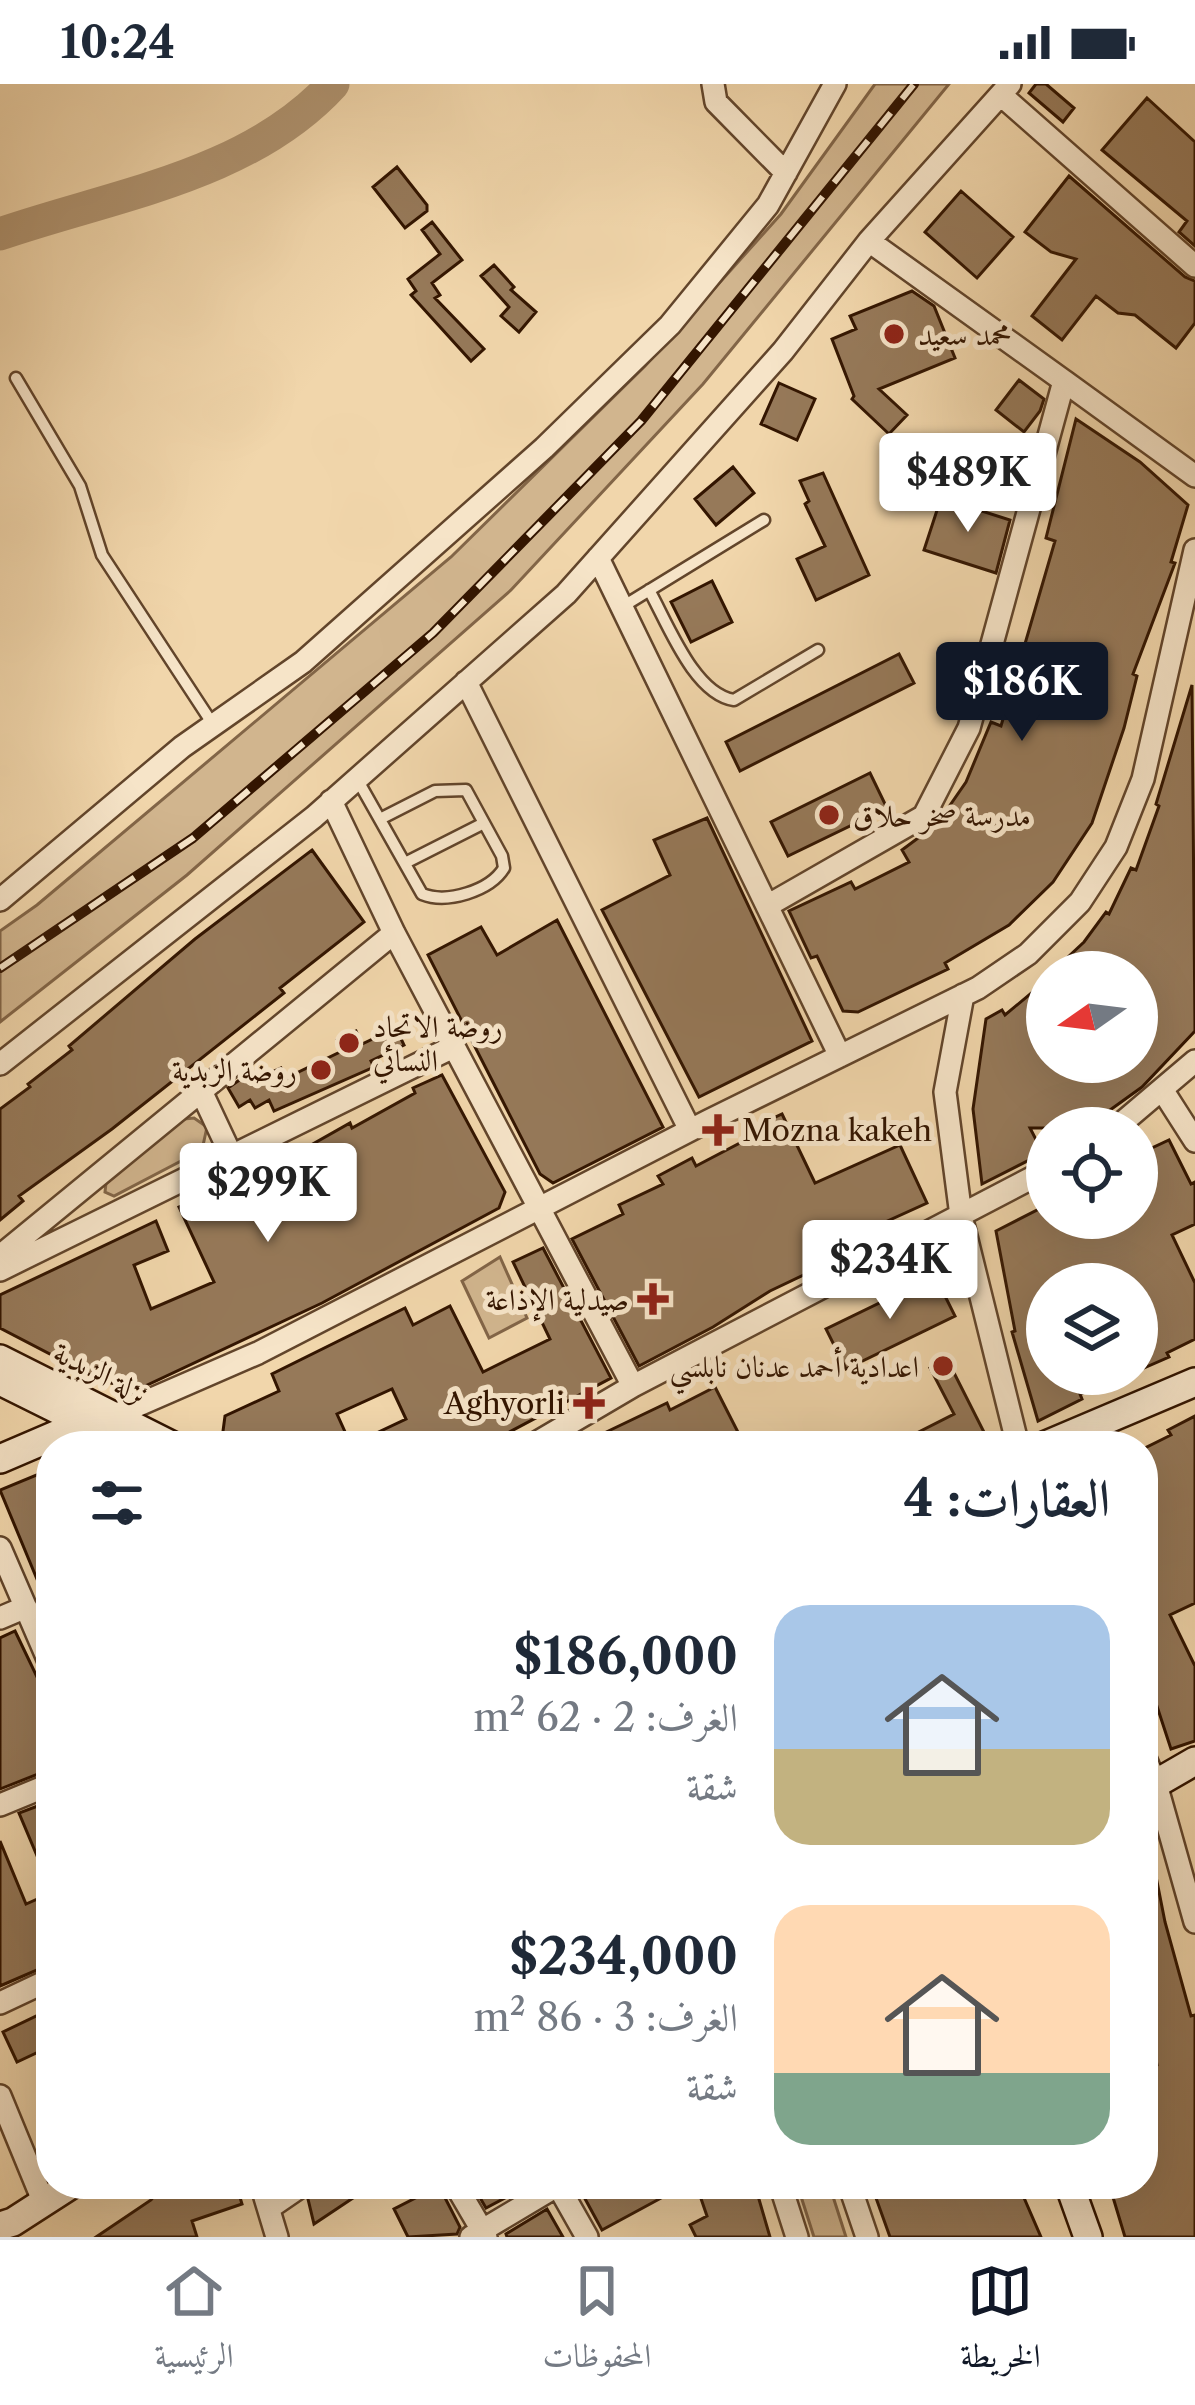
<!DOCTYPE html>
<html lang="ar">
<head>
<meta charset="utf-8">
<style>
	:root { --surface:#fff; --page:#f2f2f3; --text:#1f2937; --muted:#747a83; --line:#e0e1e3; --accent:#111827 }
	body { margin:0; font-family:"Libre Caslon Text",Amiri,serif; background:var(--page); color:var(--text); direction:rtl; height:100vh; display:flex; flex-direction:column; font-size:45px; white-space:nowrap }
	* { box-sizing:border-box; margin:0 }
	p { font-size:39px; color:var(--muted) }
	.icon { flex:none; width:66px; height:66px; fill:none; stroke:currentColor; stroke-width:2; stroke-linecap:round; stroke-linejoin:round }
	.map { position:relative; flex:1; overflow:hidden; direction:ltr }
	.panel { position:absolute; left:36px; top:1347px; width:1122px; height:768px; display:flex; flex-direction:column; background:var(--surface); border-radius:48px; box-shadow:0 12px 48px #0002; direction:rtl }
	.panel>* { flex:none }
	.needle { width:78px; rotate:256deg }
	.fabs { position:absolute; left:1026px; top:867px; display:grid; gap:24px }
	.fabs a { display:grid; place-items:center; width:132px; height:132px; border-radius:50%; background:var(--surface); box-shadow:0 12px 48px #0002; font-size:60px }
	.price { position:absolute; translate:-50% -102px; padding:0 27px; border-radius:12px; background:#fff; color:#222; font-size:39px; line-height:78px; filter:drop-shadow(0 3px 6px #0008) }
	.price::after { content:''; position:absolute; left:50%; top:72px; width:36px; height:27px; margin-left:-18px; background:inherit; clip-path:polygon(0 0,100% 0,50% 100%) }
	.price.selected { background:var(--accent); color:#fff }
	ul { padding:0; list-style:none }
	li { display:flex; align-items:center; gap:36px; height:300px; padding:0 48px }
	li span { display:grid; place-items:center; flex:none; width:336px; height:240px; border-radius:36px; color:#555 }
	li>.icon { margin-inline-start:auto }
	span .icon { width:144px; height:144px; fill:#fffc; stroke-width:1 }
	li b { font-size:51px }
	h2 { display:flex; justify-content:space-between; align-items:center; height:144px; padding:0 48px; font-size:51px }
	.status { display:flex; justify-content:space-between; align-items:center; height:84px; padding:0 60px; background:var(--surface); direction:ltr }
	.status svg { height:33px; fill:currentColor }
	.tabs { display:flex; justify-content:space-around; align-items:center; height:168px; border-top:3px solid var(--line); background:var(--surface); font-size:33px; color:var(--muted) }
	.tabs a { display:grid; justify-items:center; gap:6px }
	.tabs .selected { color:var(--accent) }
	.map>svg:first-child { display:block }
	.green { fill:#d1b58e; stroke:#826547; stroke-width:3 }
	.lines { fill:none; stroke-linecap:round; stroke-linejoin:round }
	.river { stroke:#b09471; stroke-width:33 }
	.building { fill:#967959; stroke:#331500; stroke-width:3; fill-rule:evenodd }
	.lane-casing { stroke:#62452b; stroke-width:15 }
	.street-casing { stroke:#62452b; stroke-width:26 }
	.secondary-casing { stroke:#331500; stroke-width:32 }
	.lane { stroke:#f6e4c8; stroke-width:10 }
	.street { stroke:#f6e4c8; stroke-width:21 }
	.secondary { stroke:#f6e4c8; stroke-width:27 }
	.rail-casing { stroke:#331500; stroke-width:10 }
	.rail { stroke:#f6e4c8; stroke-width:6; stroke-dasharray:18; stroke-linecap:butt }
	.poi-dot { fill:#8f2418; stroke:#f6e4c8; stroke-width:4.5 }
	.labels { text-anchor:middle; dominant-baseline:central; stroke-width:10; stroke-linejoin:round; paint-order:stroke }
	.poi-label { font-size:30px; fill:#331500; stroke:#f6e4c8; text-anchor:start }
	.street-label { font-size:30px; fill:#331500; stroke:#f6e4c8 }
</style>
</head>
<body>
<div class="status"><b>10:24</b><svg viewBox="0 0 49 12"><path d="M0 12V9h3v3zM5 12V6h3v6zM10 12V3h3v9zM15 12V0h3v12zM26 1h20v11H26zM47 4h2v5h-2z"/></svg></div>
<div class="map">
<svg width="1195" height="2153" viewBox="0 0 1195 2153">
	<rect width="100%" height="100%" fill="#f1d6ab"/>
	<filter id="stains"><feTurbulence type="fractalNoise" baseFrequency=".00167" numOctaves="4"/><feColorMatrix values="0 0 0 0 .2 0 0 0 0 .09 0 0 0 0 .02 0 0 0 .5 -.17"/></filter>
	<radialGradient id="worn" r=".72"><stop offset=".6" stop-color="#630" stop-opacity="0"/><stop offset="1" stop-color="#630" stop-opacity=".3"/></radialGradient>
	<path class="green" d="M875,0h74l-246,300 -192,206 -324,285 -187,147v-91l37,-26 414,-348 194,-191 136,-152z
		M194,1034l13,9 -5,23 -88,46 -9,-4 1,-9 78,-64z
		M500,1173l27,61 -38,20 -27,-57z
		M797,2100h32l17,53h-32z"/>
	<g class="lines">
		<path class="river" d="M0,150c113,-39 249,-58 333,-150"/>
	</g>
	<path class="building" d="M1036,0h10l28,24 -11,14 -34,-29z
		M1147,14l48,44v104l-16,-14 8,-11 -85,-71z
		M397,83l30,38v6l-22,17 -32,-41z
		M1069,92l116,101 10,4v42l-19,25 -41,-33 -17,-2 -22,-17 -34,44 -30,-24 44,-57 -25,-7 -26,-20z
		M961,107l52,46 -36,41 -52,-46z
		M432,138l30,38 -30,23 8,12 -5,3 49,51 -13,12 -60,-66 5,-4 -8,-12 32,-25 -18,-24z
		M494,181l20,22 -3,3 25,22 -17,20 -18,-16 8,-9 -28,-31z
		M912,207l22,15 21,52 -76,31 28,26 -18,19 -37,-35 2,-3 -22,-57 24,-10 -6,-13z
		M1019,296l25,19 -4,12 -16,21 -28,-22z
		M779,299l36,16 -18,41 -36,-16z
		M1076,335l64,43 48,43 -17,57 4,1 -42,111 4,2 -13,52 -32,95 -39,59 -44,43 -64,38 3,6 -90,43 -15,-1 -26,-55 -6,2 -22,-47 62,-29 4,7 54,-27 -7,-12 35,-26 29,-42 25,-60 10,4 54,-185 -9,-3z
		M733,383l21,26 -38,32 -21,-26z
		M823,389l46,102 -53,25 -19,-41 28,-13 -20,-42 4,-3 -9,-20z
		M941,414l69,22 -14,53 -72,-23z
		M712,497l20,41 -41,20 -20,-40z
		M899,570l15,29 -174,88 -14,-29z
		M1192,601l3,346 -53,56 -57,41h-55l13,25 -61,31 -9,-75 13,-90 16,-9 3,5 36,-30 6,8v69h90v-90h-85l32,-30 22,-30 3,2 22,-46 5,2 23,-64 -3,-2z
		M870,689l17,35 -99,48 -17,-34z
		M707,734l105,223 -113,56 -97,-187 68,-35 -16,-35z
		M312,766l52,72 -84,66 4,5 -172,136 -93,67 4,5 -23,19v-111l30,-22 -2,-3 44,-34 -3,-4 126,-107z
		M557,836l106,207 -110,56 -13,-9 -112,-219 53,-28 16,28z
		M396,944l8,17 -33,16 3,6 -100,44 -5,-11 -14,8 -5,-8 -11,7 -11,-19 20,-14 4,7 29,-13 5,10 56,-27 -5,-11 19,-9 6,13z
		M442,991l63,117 -6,16 -177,95 -177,83 -16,2 -29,-8 -100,-52v-33l156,-74 12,30 -34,14 17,44 63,-27 -35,-75 78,-35 1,3 92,-52 2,5 63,-35 -2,-5z
		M782,1030l33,69 85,-38 27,58 -79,36 6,12 -84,40 -57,36 -74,39 -67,-127 51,-25 -4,-9 44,-21 -5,-8 34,-18 4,8 59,-31 -3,-7z
		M1169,1056l22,44 4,-2v42l-23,11 23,48v56l-28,14 2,4 -32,14v-87h-90v18l-10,4 10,20v48l79,1 -46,19 2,5 -44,22 -26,-89 3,-1 -19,-100 51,-26v13h90v-63z
		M543,1164l68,130 -128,68 -256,-2 -4,-13 2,-15 54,-25 -7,-17 133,-66 8,17 37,-19 33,66 67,-33 -37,-77zM392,1305l14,30 -55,26 -14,-31z
		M935,1192l20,40 -109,53 -20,-40z
		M947,1275l42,83 -8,4h-90l63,-32 -24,-46z
		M715,1303l30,59h-168l90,-43 3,7z
		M1195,1332v187l-25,12 25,51v75l-24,8 -18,-55 -10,5v-250l28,-14 -3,-5z
		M51,1385v144l-51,-123z
		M15,1547l36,75 -5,4 5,13v46l-51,20v-151z
		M43,1720l8,19v66l-32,-76z
		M0,1757l26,63 25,-11v71l-51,22z
		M1150,1762l15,76 26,94 4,-1v222h-70l-16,-53h34v-115l14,-4 -14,-76v-142z
		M51,1925v37l-34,16 -14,-30z
		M164,2100h72l6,20 -50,17 5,16h-101l55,-37z
		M319,2100h55l-60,40 -6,-25z
		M472,2100h59l-45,24z
		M604,2100h83l-85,46 -19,-35z
		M696,2100h53l2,8 5,-3 14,48h-74l-6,-12 17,-9z
		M913,2100h26l2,6 17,-6h60l23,53h-151l-14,-39z
		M439,2102l21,41 -3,7 -49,3 -14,-28z
		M547,2125l16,28h-56l-1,-3z"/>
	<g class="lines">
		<g class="lane-casing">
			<path id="lane" d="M16,294l64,108 22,69 112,171
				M649,506c19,34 45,104 85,110l84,-50
				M622,523l142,-87
				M357,695l65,115c25,10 68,-3 82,-26l-2,-12 -36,-66 -31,1 -55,28
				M405,779l79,-40"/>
		</g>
		<g class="street-casing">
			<path id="street" d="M713,0l3,18 70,71
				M1001,11l194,171
				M869,157l195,140
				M598,474l242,498
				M466,598l224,448
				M331,717l63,132 239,453
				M0,816l182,-153 121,-85 241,-214 126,-123 98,-120 67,-121
				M767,822l157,-90 45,-88 95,-347 131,95
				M963,911l-18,97 16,124 57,230
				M0,980l314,-247 252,-223 217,-243 86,-110 141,-157
				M201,1007l31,66
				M1163,1007l32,50
				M1116,1044l79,-67
				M0,1172l394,-323
				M0,1186l453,-223
				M113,1332l145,-63 450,-232 270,-133 50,-34 52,-52 36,-55 27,-68 52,-229
				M531,1362l102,-60 414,-216
				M0,1464l51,118
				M0,1534l26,-11
				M1143,1669l13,31 39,138
				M0,1721l51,-21
				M0,1919l51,-24
				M0,2012l44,107
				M261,2100l16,53
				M455,2100l31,53
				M557,2100l30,53
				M780,2100l17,53
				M849,2100l18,53
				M269,2124l35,-24
				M471,2153l89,-53"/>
		</g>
		<g class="secondary-casing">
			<path id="secondary" d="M0,1275l173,87
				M0,1297l131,65
				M1044,1362l151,-64
				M0,1375l84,-36
				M1143,1707l52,-30
				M1069,2100l19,53
				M0,2142l13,-4 59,-38"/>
		</g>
		<use href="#lane" class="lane"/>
		<use href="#street" class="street"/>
		<use href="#secondary" class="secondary"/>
		<g class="rail-casing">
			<path id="rail" d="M0,884l193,-130 240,-205 208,-212 273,-337"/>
		</g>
		<use href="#rail" class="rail"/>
	</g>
	<g class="poi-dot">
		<circle cx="894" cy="250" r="12"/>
		<circle cx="829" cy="731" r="12"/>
		<circle cx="349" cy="959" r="12"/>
		<circle cx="321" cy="986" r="12"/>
		<path d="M712 1028h12v12h12v12h-12v12h-12v-12h-12v-12h12z"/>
		<path d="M647 1197h12v12h12v12h-12v12h-12v-12h-12v-12h12z"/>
		<circle cx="943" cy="1282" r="12"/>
		<path d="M583 1301h12v12h12v12h-12v12h-12v-12h-12v-12h12z"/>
	</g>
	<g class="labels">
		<g class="poi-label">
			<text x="918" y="250">محمد سعيد</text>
			<text x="853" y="731">مدرسة صخر حلاق</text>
			<text x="373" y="942">روضة الاتحاد<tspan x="373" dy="34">النسائي</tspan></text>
			<text x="297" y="986" text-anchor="end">روضة الزبدية</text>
			<text x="742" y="1046">Mozna kakeh</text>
			<text x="629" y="1215" text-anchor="end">صيدلية الإذاعة</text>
			<text x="919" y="1282" text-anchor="end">اعدادية أحمد عدنان نابلسي</text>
			<text x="565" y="1319" text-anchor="end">Aghyorli</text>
		</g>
		<g class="street-label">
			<text transform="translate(101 1289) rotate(27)">نزلة الزبدية</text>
		</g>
	</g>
	<rect width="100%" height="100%" filter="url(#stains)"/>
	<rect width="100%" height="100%" fill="url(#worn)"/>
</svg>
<div class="fabs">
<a><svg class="needle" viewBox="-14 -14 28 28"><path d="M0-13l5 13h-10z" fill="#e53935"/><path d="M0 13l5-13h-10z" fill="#747a83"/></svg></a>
<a><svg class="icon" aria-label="locate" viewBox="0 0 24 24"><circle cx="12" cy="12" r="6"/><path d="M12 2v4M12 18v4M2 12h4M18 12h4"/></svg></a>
<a><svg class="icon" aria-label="layers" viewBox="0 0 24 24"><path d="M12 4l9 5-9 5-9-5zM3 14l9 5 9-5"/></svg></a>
</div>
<b class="price" style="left:968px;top:451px">$489K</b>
<b class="price selected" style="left:1022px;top:660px">$186K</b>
<b class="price" style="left:268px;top:1161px">$299K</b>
<b class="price" style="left:890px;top:1238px">$234K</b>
<section class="panel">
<h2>العقارات: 4<svg class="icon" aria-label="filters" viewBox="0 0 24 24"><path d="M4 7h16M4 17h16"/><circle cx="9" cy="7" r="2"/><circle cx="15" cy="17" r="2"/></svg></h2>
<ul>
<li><span style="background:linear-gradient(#a9c7e8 60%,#c2b280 0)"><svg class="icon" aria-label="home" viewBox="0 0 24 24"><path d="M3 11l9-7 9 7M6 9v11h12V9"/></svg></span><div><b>$186,000</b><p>الغرف: 2 · 62 m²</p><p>شقة</p></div></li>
<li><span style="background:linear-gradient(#ffd9b3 70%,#7fa58c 0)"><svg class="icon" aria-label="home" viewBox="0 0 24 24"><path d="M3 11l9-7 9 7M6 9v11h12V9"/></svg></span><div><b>$234,000</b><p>الغرف: 3 · 86 m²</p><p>شقة</p></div></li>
</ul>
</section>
</div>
<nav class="tabs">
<a class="selected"><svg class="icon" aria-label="map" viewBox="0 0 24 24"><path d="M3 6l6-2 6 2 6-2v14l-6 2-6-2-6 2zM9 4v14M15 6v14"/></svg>الخريطة</a>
<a><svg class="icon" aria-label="saved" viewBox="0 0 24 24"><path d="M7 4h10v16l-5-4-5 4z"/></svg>المحفوظات</a>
<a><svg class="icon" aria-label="home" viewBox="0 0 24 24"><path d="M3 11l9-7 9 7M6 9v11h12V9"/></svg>الرئيسية</a>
</nav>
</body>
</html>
